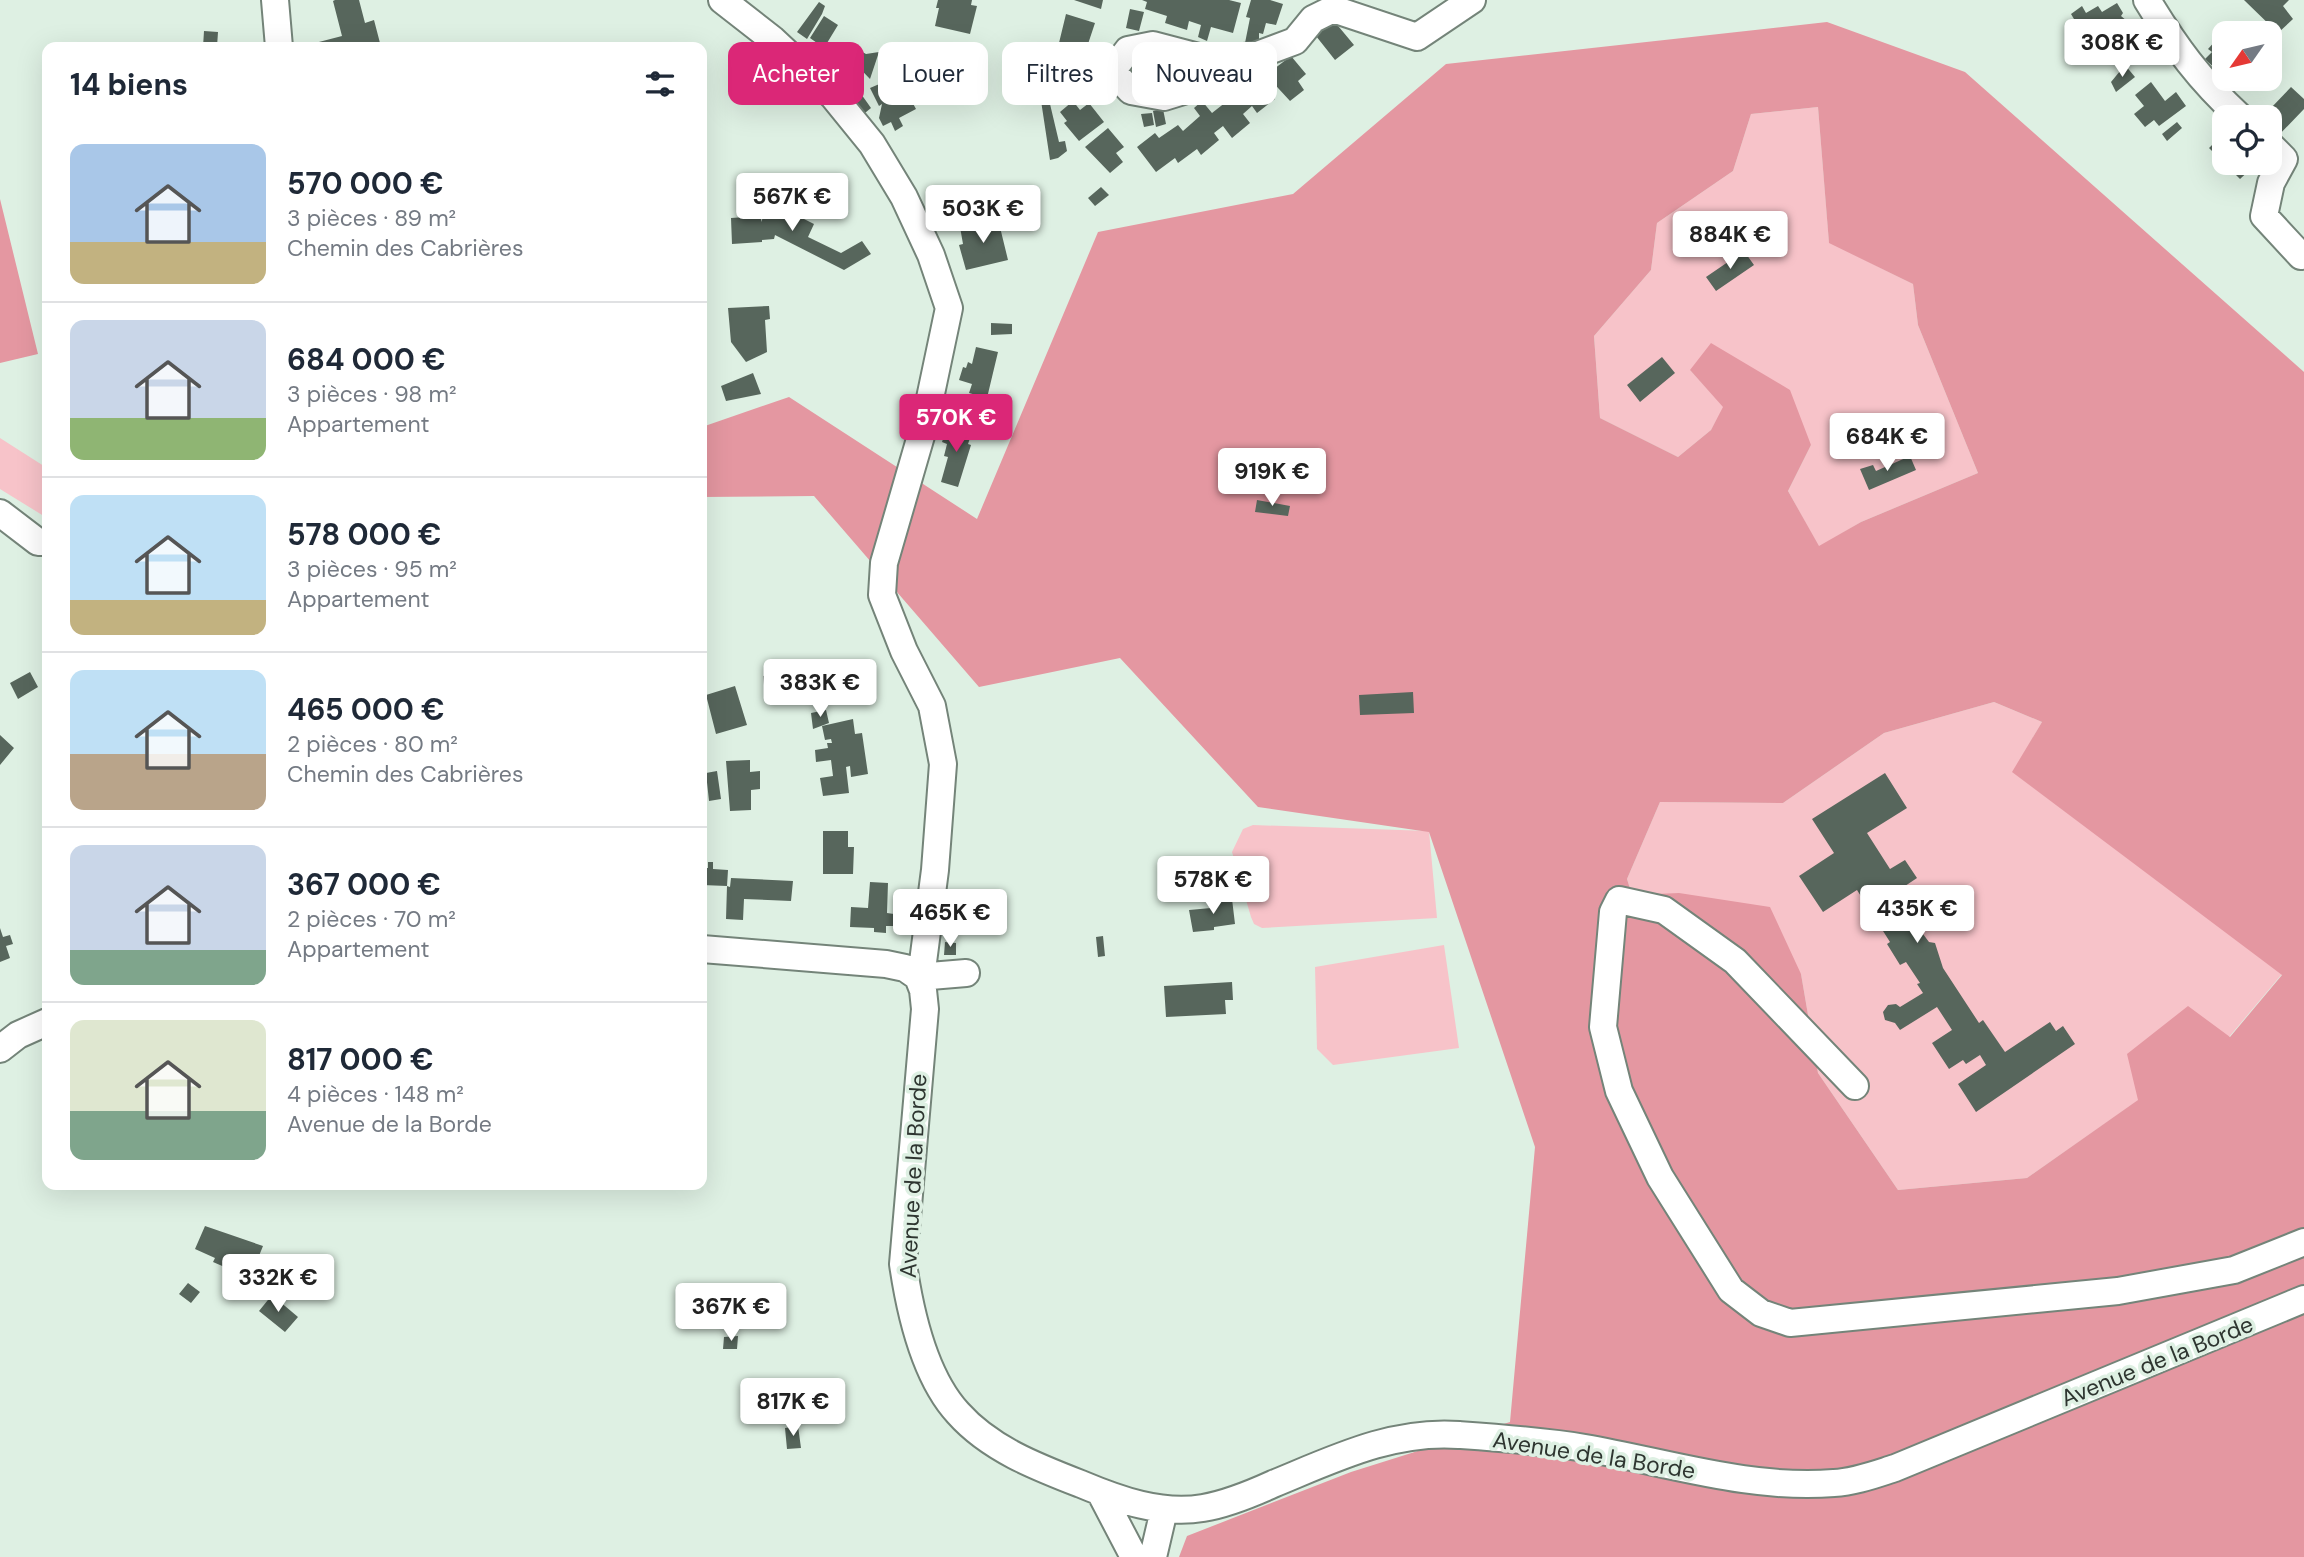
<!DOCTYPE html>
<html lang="fr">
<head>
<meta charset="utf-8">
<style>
	:root { --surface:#fff; --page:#f6f6f7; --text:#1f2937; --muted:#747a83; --line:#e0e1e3; --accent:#db2777 }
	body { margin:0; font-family:"DM Sans",sans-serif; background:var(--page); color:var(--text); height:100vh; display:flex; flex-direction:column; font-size:26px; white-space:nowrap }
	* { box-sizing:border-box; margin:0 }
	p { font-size:23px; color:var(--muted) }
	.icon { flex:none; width:38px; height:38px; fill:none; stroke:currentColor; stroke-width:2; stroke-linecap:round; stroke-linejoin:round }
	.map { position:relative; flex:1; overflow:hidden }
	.details { position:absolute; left:42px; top:42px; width:665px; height:1148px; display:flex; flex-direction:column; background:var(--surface); border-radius:14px; box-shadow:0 7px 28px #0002 }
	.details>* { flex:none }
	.guide { position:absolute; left:728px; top:42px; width:665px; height:63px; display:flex; gap:14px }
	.needle { width:46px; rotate:236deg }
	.tools { position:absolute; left:2212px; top:21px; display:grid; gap:14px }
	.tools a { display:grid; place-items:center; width:70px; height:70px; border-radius:14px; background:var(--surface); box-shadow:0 7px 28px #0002; font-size:35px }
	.price { position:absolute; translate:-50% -60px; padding:0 16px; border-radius:7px; background:#fff; color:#222; font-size:23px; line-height:46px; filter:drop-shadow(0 2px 4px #0008) }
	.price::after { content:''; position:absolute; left:50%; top:42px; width:21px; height:16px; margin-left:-10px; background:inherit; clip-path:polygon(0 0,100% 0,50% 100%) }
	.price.active { background:var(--accent); color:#fff }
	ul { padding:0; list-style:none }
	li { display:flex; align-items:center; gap:21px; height:175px; padding:0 28px }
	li+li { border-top:2px solid var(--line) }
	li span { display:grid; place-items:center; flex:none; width:196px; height:140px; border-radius:14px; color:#555 }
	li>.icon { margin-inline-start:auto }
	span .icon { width:84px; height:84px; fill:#fffc; stroke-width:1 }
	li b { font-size:30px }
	h2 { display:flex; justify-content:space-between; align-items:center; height:84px; padding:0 28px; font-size:30px }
	.tag { padding:0 24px; border-radius:14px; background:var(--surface); box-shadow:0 7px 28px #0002; font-size:24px; line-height:63px }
	.tag.active { background:var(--accent); color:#fff }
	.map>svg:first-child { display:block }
	.green { fill:#f7c3c9 }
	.forest { fill:#e497a1; fill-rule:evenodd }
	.building { fill:#57665c }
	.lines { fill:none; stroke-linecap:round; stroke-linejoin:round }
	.minor-casing { stroke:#748479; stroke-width:30 }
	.minor { stroke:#fff; stroke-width:26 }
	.labels { text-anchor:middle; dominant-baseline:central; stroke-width:7; stroke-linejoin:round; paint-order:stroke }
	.street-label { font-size:23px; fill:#2e3530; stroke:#def0e3 }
</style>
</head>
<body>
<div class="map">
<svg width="2304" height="1557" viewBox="0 0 2304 1557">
	<rect width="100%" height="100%" fill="#def0e3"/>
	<path class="green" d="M1818,107l11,135 84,42 5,41 60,148 -117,49 -42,25 -31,-56 23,-46 -121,-75 34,37 -13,23 -33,27 -78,-39 -6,-82 57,-66 6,-47 76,-52 18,-57z
		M0,438l47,30v50l-47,-29z
		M1994,702l48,20 -29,50 269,202 -53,63 -202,141 -129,12 -80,-117 -17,-99 -169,-79 -5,-16 33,-77 123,1 101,-70z
		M1253,825l176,6 8,87 -175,10 -8,-4 -3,-7 -19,-65 11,-23z
		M1444,945l15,103 -126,17 -16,-16 -2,-82z"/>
	<path class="forest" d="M1827,22l138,50 339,300v1185h-1125l8,-21 164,-64 159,-50 25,-275 -106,-315 -171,-25 -138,-149 -141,29 -165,-191 -112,1v-70l87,-30 188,122 121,-287 195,-38 153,-130zM1818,107l11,136 84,41 5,41 60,148 -117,49 -42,24 -31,-55 23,-46 -21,-55 -79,-47 -21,27 33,37 -12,23 -33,27 -78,-39 -6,-82 57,-66 6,-47 76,-52 18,-57zM1994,702l48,20 -30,50 270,203 -52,62 -42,-31 -61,48 11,46 -111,78 -129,12 -80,-117 -17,-99 -31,-67 -91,-14 -47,2 -5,-16 33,-77 123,1 101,-70z
		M0,199l38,155 -38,9z"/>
	<path class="building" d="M335,0h24l6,23 9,-3 6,23 -16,4h-48l-1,-4 27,-7 -9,-35z
		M938,0h34l-1,5 6,1 -7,28 -35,-8 4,-18h-3z
		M1074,0h29l-2,9z
		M1142,0h87l12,3 -8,30 -22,-6 -4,14 -9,-4 3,-12 -12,-4 -2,9 -22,-7 2,-7 -22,-7 2,-7z
		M1251,0h19l13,4 -7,21 -10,-2 -3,11 -4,-1v13l-15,2 6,-30 -4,-1z
		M2244,0h45l-6,6 10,13 -15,14z
		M819,2l6,4 -3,8 -15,25 -10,-7z
		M2117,3l6,10 -2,3 30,25 -14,17 -3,-3 -9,10 -18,-15 5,-6 -8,-7 -2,1 -7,-11 -12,7 -12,-20 11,-8 4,7 12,-7 4,6z
		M1130,9l14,3 -5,19 -13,-3z
		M1066,14l29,9 -7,21 -6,-1 -4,11 -20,-7z
		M824,16l14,9 -14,23 -14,-10z
		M1334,21l20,24 -19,15 -19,-24z
		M204,31l14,1 -1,15h-14z
		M2217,39l3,4 4,-4v38l-19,-18 7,-7 -4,-3z
		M854,47l12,7 13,-2 -9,27 -26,-27z
		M944,50l13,2 -2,22 -14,-2z
		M1291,56l15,18 -8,7 6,9 -14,11 -24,-26z
		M2125,65l10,12 -19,15 -5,-10z
		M1234,68l12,13 9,-7 20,25 -18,14 -5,-7 -9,8 7,9 -18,15 -9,-12 -9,7 5,7 -18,15 -4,-6 -19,14 -3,-5 -19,14 -19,-25 18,-14 4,5 19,-13 5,6 17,-15 -6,-8 8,-7 10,12 28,-22 -13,-17z
		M835,69l24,22 12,17 -11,9 -36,-38z
		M898,76l18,33 -17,9 4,8 -8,5 -4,-9 -8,4 -4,-8 3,-14 -3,2 -9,-18z
		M2151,82l14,19 11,-9 10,14 -27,20 -5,-6 -9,7 -11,-13 10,-8 -9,-11z
		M2291,87l13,12v10l-26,27 -8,-8v-10l4,-5 -4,-4z
		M1056,90l2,12 -8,2 9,38 6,-1 2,10 -9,7 -8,2 -10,-66z
		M1073,101l7,9 9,-7 15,19 -25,19 -15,-18 3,-2 -7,-9z
		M1163,109l3,15 -10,3 -3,-16z
		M1152,113l2,12 -10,2 -3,-13z
		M2177,122l5,6 -15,13 -5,-7z
		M1108,128l16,19 -8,6 7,9 -13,11 -25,-26z
		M2224,133v30h25l4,4 -13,12 -31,-31z
		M1101,187l8,8 -14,11 -7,-8z
		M782,192l22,11 -6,13 16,8 -6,13 33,16 21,-12 9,13 -27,16 -69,-35 -1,4 -12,1v2l-30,2 -1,-26 30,-2v6l7,-15 5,3z
		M998,219l10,41 -42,10 -7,-25 4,-1 -3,-17z
		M1744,251l10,14 -38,26 -10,-14z
		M769,306l1,13 -5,1 2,32 -21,10 -15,-20 -3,-34z
		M991,323l21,1v10l-21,1z
		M976,347l22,5 -11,46 -18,-5 3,-9 -13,-4 4,-13 3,1 2,-6 4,2z
		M1662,357l13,16 -35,29 -13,-17z
		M753,373l8,21 -35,7 -5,-15z
		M948,425l24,7 -4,12 3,1 -13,42 -17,-5 7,-25 -4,-1 3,-12 -5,-2z
		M1910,456l6,14 -47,20 -9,-21 13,-4 3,6z
		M1257,500l33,6 -2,10 -33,-4z
		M30,672l8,15 -20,12 -8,-16z
		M790,672l1,8 -27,5 -1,-9z
		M735,686l12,39 -31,9 -10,-39z
		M1413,692l1,21 -54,2 -1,-20z
		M826,710l3,13 -16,6 -2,-16z
		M853,719l2,15 7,-1 6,41 -17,3 -1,-11 -4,1 3,26 -26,3 -3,-18 13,-2 -2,-16 -15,2 -1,-12 13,-2 -1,-5h5l-1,-4 -6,1 -3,-14z
		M0,735l14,13 -14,17z
		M750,760v12l10,-1v18l-9,1v20l-21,1 -4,-50z
		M717,771l4,28 -12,2 -3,-28z
		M1885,773l22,35 -40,25 23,36 15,-9 12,18 -21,14 24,38 9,12 6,1 8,25 36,55 4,-3 22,32 45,-30 6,9 7,-5 12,18 -99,68 -18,-28 28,-19 -6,-10 -14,9 -3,-4 -14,9 -17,-26 20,-13 -15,-23 -37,23 -5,-7 -10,-3 -2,-8 5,-7 8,-1 4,3 23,-14 -6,-9 3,-1 -14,-21 -6,3 -13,-21 3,-2 -33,-52 -34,22 -24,-36 35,-23 -22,-34z
		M823,831h25v16h6l-1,27h-30z
		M708,862h5v7l15,1 -1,16 -25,-1 1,-17h5z
		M731,878l62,3 -2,20 -47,-2 -1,21 -17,-1 1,-33 3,1z
		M870,882l18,1 -1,30 7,1 3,5 -3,7h-8v7l-12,-1v-4l-24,-1 1,-20 17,1z
		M1232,899l3,25 -21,3v3l-21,2 -4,-22 22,-2 -1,-6z
		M0,928l3,9 7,-2 3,9 -7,2 4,12 -10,4z
		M1103,936l2,20 -7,1 -2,-20z
		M945,942l11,1v12h-12z
		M1232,982l1,18h-8l1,14 -60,3 -2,-31z
		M205,1226l58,20 -13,32 -37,-16 2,-4 -20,-9z
		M188,1283l12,9 -9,11 -12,-9z
		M272,1295l26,22 -13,15 -26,-21z
		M738,1336l-1,13h-14l1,-12z
		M798,1426l3,22 -14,1 -2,-21z"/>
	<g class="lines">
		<g class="minor-casing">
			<path id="minor" d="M275,0l4,47
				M722,0l50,39 61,57 39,48 32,53 27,58 18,53 -24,114 -41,141 -2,32 22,56 28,55 11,58 -8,106 -12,92 -5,15
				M2147,0c29,48 52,79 93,117
				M1201,58l-8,30 -29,9 -33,-6 -19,-20 16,-21 25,-5 57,15 45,-4 40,-15 18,-22 20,-10 84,28 55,-37
				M2270,145l14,14 -13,24 -7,33 37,40
				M0,513l38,29h9
				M702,949l184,15 19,4 13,9
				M918,977l5,13 2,19 -22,255c7,48 21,112 55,149 32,36 79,54 123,71 38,16 80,31 122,24 24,-4 48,-14 70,-24 61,-25 119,-54 186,-49 42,3 85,6 126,13 81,14 166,42 249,35 21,-1 42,-9 61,-15l409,-169
				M918,977l48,-4
				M0,1049l18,-14 29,-13
				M1855,1086l-120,-125 -71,-51 -45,-10 -6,12 -10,115 16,64 41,86 71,113 30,23 29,10 328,-32 116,-21 70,-28
				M1100,1492l34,65
				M1153,1557l11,-47"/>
		</g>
		<use href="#minor" class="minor"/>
	</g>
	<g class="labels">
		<g class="street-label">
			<text transform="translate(913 1176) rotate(-87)">Avenue de la Borde</text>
			<text transform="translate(2157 1361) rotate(-22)">Avenue de la Borde</text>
			<text transform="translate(1594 1455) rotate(9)">Avenue de la Borde</text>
		</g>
	</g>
</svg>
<div class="tools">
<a><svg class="needle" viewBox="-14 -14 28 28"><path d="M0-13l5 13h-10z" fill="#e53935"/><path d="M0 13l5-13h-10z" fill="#747a83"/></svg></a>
<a><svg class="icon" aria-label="locate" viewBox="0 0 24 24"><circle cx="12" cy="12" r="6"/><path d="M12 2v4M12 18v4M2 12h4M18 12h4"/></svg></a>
</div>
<b class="price" style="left:2122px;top:79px">308K €</b>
<b class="price" style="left:792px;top:233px">567K €</b>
<b class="price" style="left:983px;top:245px">503K €</b>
<b class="price" style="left:1730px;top:271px">884K €</b>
<b class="price active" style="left:956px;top:454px">570K €</b>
<b class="price" style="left:1887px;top:473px">684K €</b>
<b class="price" style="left:1272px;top:508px">919K €</b>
<b class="price" style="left:820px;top:719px">383K €</b>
<b class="price" style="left:1213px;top:916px">578K €</b>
<b class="price" style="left:1917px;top:945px">435K €</b>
<b class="price" style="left:950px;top:949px">465K €</b>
<b class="price" style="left:278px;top:1314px">332K €</b>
<b class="price" style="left:731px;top:1343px">367K €</b>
<b class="price" style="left:793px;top:1438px">817K €</b>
<div class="guide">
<a class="tag active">Acheter</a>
<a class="tag">Louer</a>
<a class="tag">Filtres</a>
<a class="tag">Nouveau</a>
</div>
<section class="details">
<h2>14 biens<svg class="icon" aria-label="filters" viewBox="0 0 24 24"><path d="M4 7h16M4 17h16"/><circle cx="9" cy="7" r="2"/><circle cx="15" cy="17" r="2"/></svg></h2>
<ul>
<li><span style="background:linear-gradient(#a9c7e8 70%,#c2b280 0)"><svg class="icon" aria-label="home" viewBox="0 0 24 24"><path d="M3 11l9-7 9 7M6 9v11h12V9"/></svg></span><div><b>570 000 €</b><p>3 pièces · 89 m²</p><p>Chemin des Cabrières</p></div></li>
<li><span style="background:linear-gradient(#c9d6e8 70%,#8fb573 0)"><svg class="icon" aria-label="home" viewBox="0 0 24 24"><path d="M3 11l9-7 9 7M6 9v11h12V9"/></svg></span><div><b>684 000 €</b><p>3 pièces · 98 m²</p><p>Appartement</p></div></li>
<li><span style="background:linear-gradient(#bfe0f5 75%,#c2b280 0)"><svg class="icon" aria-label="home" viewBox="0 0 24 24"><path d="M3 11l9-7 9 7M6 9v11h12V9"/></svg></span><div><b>578 000 €</b><p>3 pièces · 95 m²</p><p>Appartement</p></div></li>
<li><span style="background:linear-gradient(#bfe0f5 60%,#b9a48a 0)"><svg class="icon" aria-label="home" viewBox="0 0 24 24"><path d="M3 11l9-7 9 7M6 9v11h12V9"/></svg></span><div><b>465 000 €</b><p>2 pièces · 80 m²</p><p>Chemin des Cabrières</p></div></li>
<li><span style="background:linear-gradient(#c9d6e8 75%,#7fa58c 0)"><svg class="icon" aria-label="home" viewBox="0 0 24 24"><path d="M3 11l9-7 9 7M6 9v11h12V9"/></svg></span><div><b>367 000 €</b><p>2 pièces · 70 m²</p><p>Appartement</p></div></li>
<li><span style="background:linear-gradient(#dfe7d0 65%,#7fa58c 0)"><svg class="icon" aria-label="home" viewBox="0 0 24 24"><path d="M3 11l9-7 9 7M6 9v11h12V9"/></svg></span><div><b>817 000 €</b><p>4 pièces · 148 m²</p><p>Avenue de la Borde</p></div></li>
</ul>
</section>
</div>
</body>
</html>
